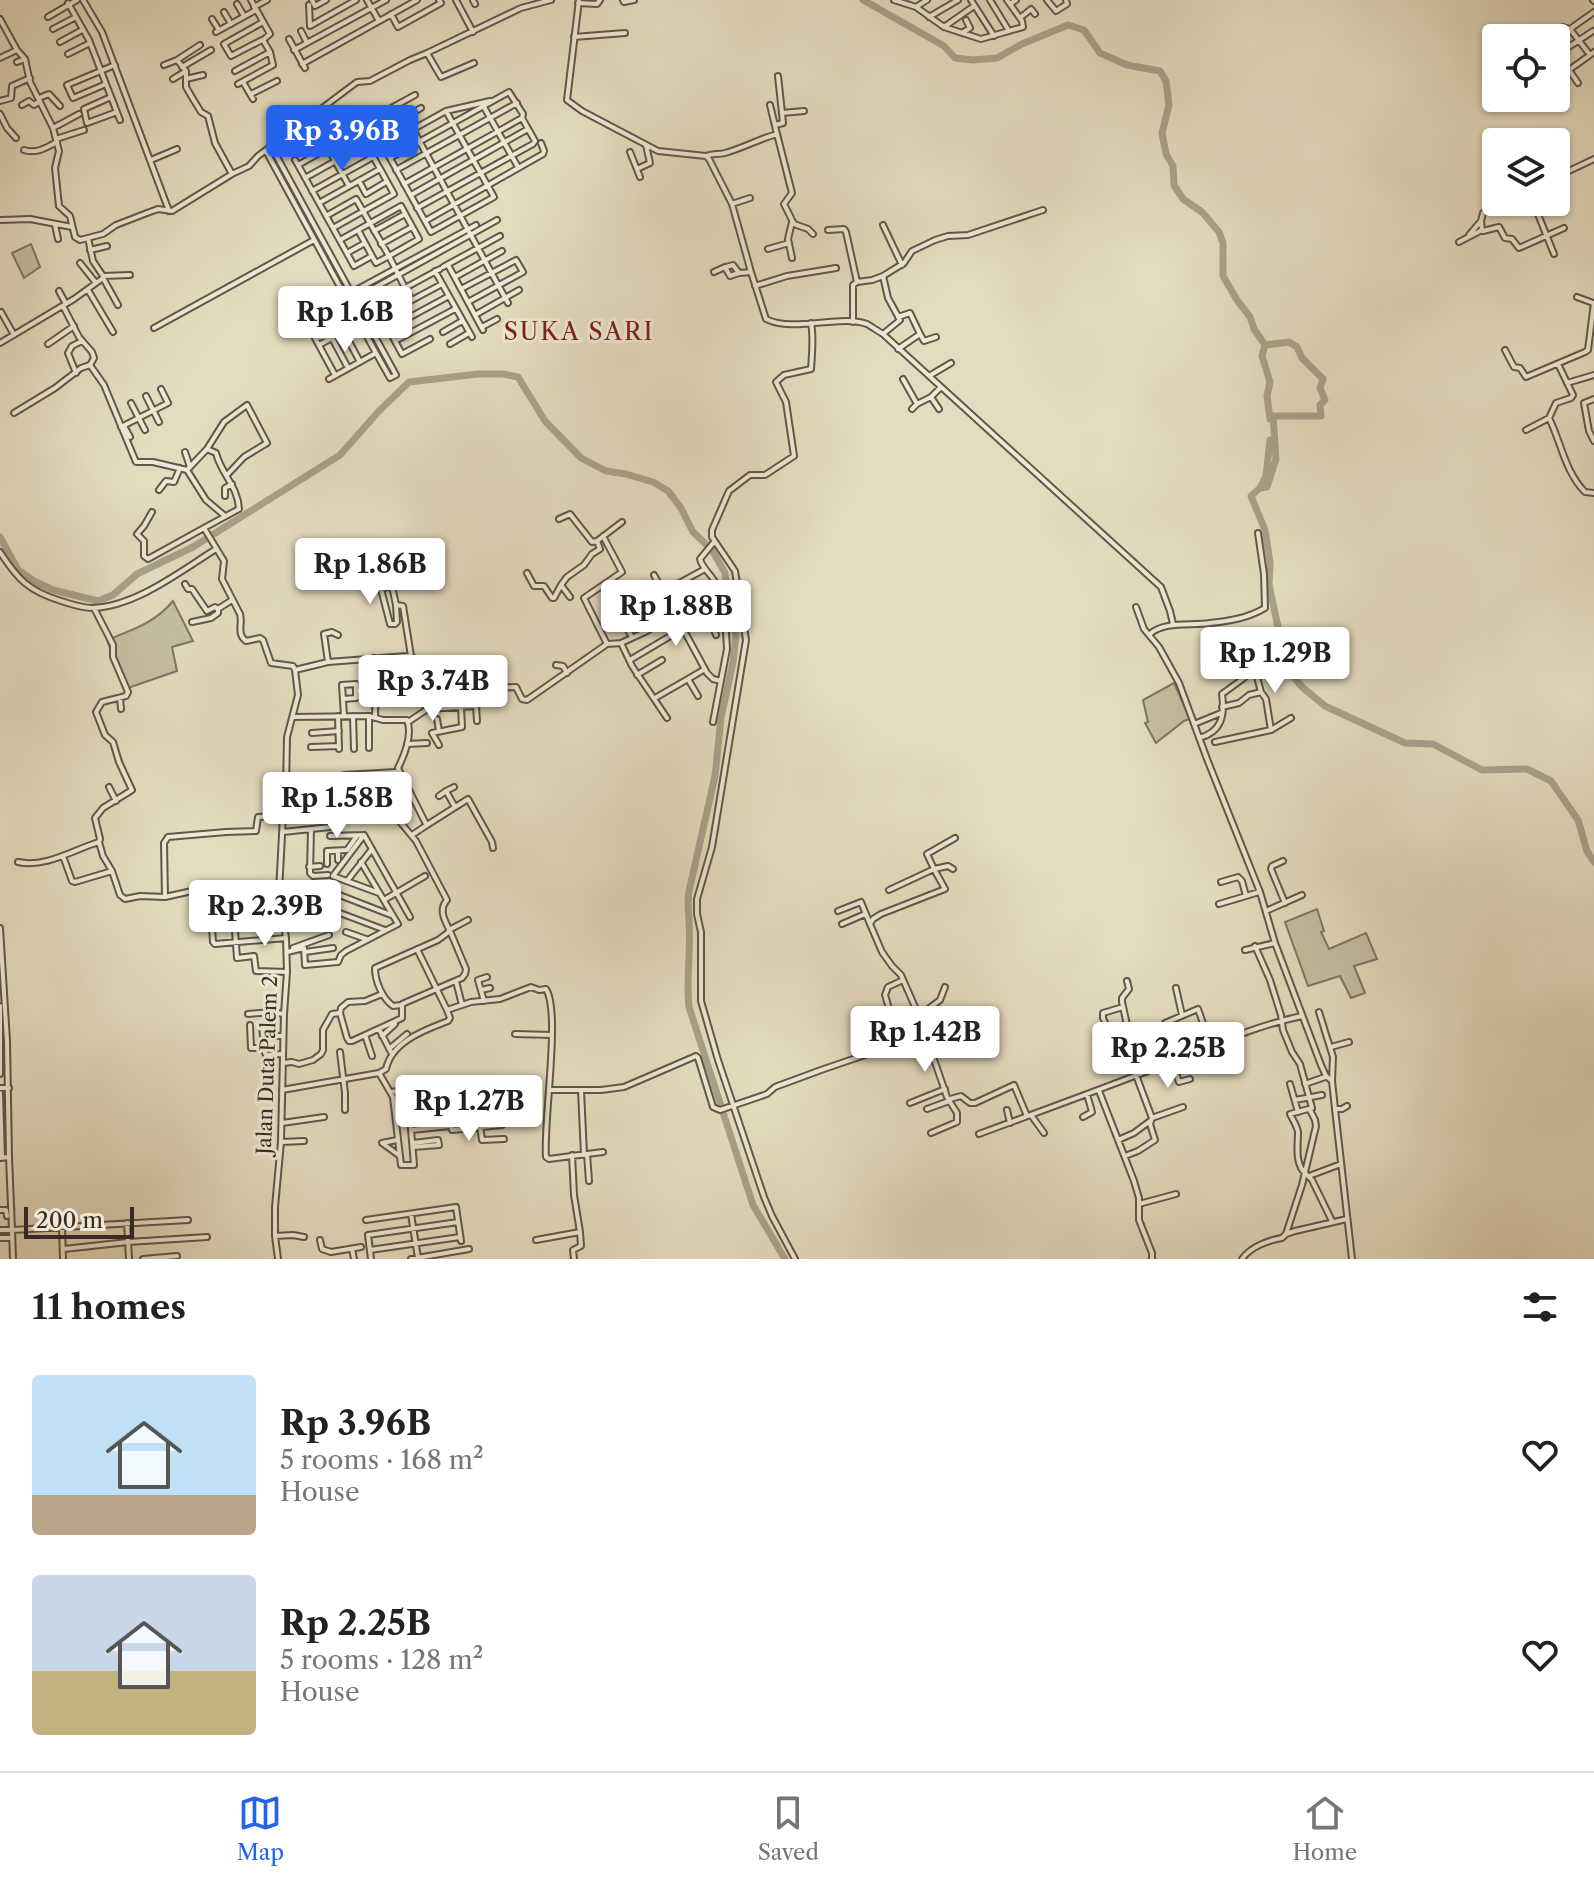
<!DOCTYPE html>
<html lang="en">
<head>
<meta charset="utf-8">
<style>
	:root { --surface:#fff; --page:#f2f2f2; --text:#222; --muted:#767676; --line:#e0e0e0; --accent:#2563eb }
	body { margin:0; font-family:"Libre Caslon Text",serif; background:var(--page); color:var(--text); height:100vh; display:flex; flex-direction:column; font-size:30px; white-space:nowrap }
	* { box-sizing:border-box; margin:0 }
	p { font-size:26px; color:var(--muted) }
	.icon { flex:none; width:44px; height:44px; fill:none; stroke:currentColor; stroke-width:2; stroke-linecap:round; stroke-linejoin:round }
	.map { position:relative; height:1259px; overflow:hidden }
	.side { display:flex; flex-direction:column; background:var(--surface); flex:1 }
	.side>* { flex:none }
	.controls { position:absolute; left:1482px; top:24px; display:grid; gap:16px }
	.controls a { display:grid; place-items:center; width:88px; height:88px; border-radius:8px; background:var(--surface); box-shadow:0 2px 6px #0004; font-size:40px }
	.scale { position:absolute; left:24px; bottom:20px; width:110px; box-sizing:border-box; padding-left:8px; border:4px solid #372b23; border-top:0; font-size:22px; line-height:28px; white-space:nowrap; color:#372b23; -webkit-text-stroke:6px #eee8d5; paint-order:stroke }
	.price { position:absolute; translate:-50% -68px; padding:0 18px; border-radius:8px; background:#fff; color:#222; font-size:26px; line-height:52px; filter:drop-shadow(0 2px 4px #0008) }
	.price::after { content:''; position:absolute; left:50%; top:48px; width:24px; height:18px; margin-left:-12px; background:inherit; clip-path:polygon(0 0,100% 0,50% 100%) }
	.price.on { background:var(--accent); color:#fff }
	ul { padding:0; list-style:none }
	li { display:flex; align-items:center; gap:24px; height:200px; padding:0 32px }
	li span { display:grid; place-items:center; flex:none; width:224px; height:160px; border-radius:8px; color:#555 }
	li>.icon { margin-inline-start:auto }
	span .icon { width:96px; height:96px; fill:#fffc; stroke-width:1 }
	li b { font-size:34px }
	h2 { display:flex; justify-content:space-between; align-items:center; height:96px; padding:0 32px; font-size:34px }
	.menu { display:flex; justify-content:space-around; align-items:center; height:112px; border-top:2px solid var(--line); background:var(--surface); font-size:22px; color:var(--muted) }
	.menu a { display:grid; justify-items:center; gap:4px }
	.menu .on { color:var(--accent) }
	.map>svg:first-child { display:block }
	.green { fill:#c7bea4; stroke:#7f7464; stroke-width:2 }
	.lines { fill:none; stroke-linecap:round; stroke-linejoin:round }
	.river { stroke:#aaa08a; stroke-width:7 }
	.minor-casing { stroke:#62574a; stroke-width:8 }
	.minor { stroke:#eee8d5; stroke-width:4 }
	.labels { text-anchor:middle; dominant-baseline:central; stroke-width:6; stroke-linejoin:round; paint-order:stroke }
	.street-label { font-size:20px; fill:#372b23; stroke:#eee8d5 }
	.quarter-label { font-size:24px; letter-spacing:2px; fill:#7a1f14; stroke:#eee8d5 }
</style>
</head>
<body>
<div class="map">
<svg width="1594" height="1259" viewBox="0 0 1594 1259">
	<rect width="100%" height="100%" fill="#e5dcbf"/>
	<filter id="stains"><feTurbulence type="fractalNoise" baseFrequency=".0025" numOctaves="4"/><feColorMatrix values="0 0 0 0 .2 0 0 0 0 .09 0 0 0 0 .02 0 0 0 .5 -.17"/></filter>
	<radialGradient id="worn" r=".72"><stop offset=".6" stop-color="#630" stop-opacity="0"/><stop offset="1" stop-color="#630" stop-opacity=".3"/></radialGradient>
	<path class="green" d="M31,244l9,23 -16,11 -12,-25z
		M173,601l20,40 -21,6 5,24 -52,18 -18,-49c25,-10 48,-17 66,-39z
		M1174,683l16,36 -6,2 -28,22 -11,-20 3,-1 -5,-22z
		M1317,909l7,22 -3,1 8,17 37,-16 11,26 -23,7 11,27 -14,5 -11,-22 -32,10 -23,-64z"/>
	<g class="lines">
		<path class="river" d="M863,0l81,46 11,12 18,2 24,-2 25,-14 46,-19 16,5 16,23 27,12 33,6 6,10 3,24 -7,28 4,21 7,12 1,19 9,14 19,13 17,20 4,11v33l14,24 13,17 4,12 11,16 24,-3 8,5 5,11 21,21 -3,9 5,12 -5,5 1,11h-48l3,43 -9,28 -7,1 -9,8 14,34 5,32 -1,23 12,56 1,21 20,25 23,19 80,37 28,1 49,26 45,-1 24,12 27,39 9,31 7,11
			M1265,345l-3,11 8,26 -3,14 3,23
			M1260,488l6,-12 4,-36
			M0,537l18,33 16,11 19,9 45,11 15,-6 24,-21 56,-27 147,-92 39,-44 30,-29 69,-8h25l15,3 27,44 36,37 25,13 20,3 27,8 15,9 13,17 12,24 19,18 13,23 4,31 7,31 -3,27 -12,56 -6,58 -26,115c-2,12 0,21 0,32 2,28 -3,56 0,84l64,198 32,54"/>
		<g class="minor-casing">
			<path id="minor" d="M83,0l19,32 67,179
				M312,0l3,6 11,-6
				M367,0l12,21
				M456,0l17,32
				M473,0l2,4
				M579,0l-12,100 15,11 76,40 48,5 3,3 23,45 19,68 15,47c28,14 74,-5 101,5 5,3 11,7 16,10l278,253 9,24 3,13
				M623,0l1,2 10,-2
				M894,0l22,7 28,20 37,12 42,-12 -1,-6 -15,-21
				M971,0l23,36
				M990,0l19,31
				M1047,0l9,11 11,-7 -1,-4
				M1593,0l1,1
				M68,3l21,37 31,80
				M578,3l19,1 3,-4
				M237,4l7,12
				M1010,4l6,-4
				M309,5l1,21 46,-26
				M254,7l13,-7
				M916,7l11,-7
				M224,12l7,12
				M391,14l7,13 43,-24 -2,-3
				M48,17l29,-17
				M929,17l29,-17
				M1020,18l11,-9 4,5
				M0,19l17,31 8,9 5,23 23,46 6,23 -4,17 4,38 11,10 5,21 5,3 23,-6 13,-9 31,-12 11,-4 14,2 60,-37 17,-8 9,-10 99,-74 13,-1 40,-21 17,-7 94,-45 30,-8
				M212,19l7,11
				M944,27l30,-21
				M53,29l23,-12
				M1570,29l20,26
				M301,31l6,12
				M216,32l40,-22
				M962,33l8,-5 -4,-8
				M574,37l51,-4
				M1542,38l21,-11 7,2 24,-17
				M289,39l16,29
				M262,40l-31,16 -7,-12 39,-22
				M60,42l22,-12
				M200,45l-23,15 9,11v16l7,12 8,13 7,4 7,27 17,31
				M294,50l92,-50
				M1561,52l32,-21
				M427,53l14,24 33,-14
				M68,54l22,-11
				M0,58l17,-8
				M17,62l8,-3
				M302,64l115,-64
				M164,65l13,-5
				M182,67l29,-17
				M235,71l35,-19
				M778,76l4,37
				M173,79l13,-8
				M186,79l17,-4
				M243,82l10,17
				M1578,83l-9,-13 25,-18
				M106,84l-33,14 -6,-13 48,-20
				M238,84l35,-19 -3,-13 -7,-12 7,-6 -19,-34
				M251,94l26,-13
				M415,95l-44,24 -1,3 61,110 63,-35 -48,-86
				M111,97l-27,12 3,14 30,-11
				M39,98l10,-4 11,12
				M0,101l11,-3 1,-12 18,-8
				M399,104l109,199
				M22,105l7,-4 5,4 6,-4
				M770,105l7,29
				M484,107l34,60
				M0,114l7,14 9,10
				M775,125l8,-2 -1,-10 22,-2
				M53,128l26,-14
				M376,133l45,-25
				M56,139l28,-9
				M383,146l63,-35 44,-10
				M328,148l21,38
				M24,150c12,4 22,-2 33,-8
				M266,151l110,202 14,25 6,-3 -125,-229
				M630,152l10,25
				M706,156c7,-3 12,-1 19,-3 18,-5 34,-14 52,-19l15,59 -8,11 10,20 14,5 5,5
				M390,158l119,-66 14,22 -1,4 13,23 -2,3 -116,64
				M151,160l26,-11
				M295,160l3,5 56,101 18,-10 -14,-26 -18,10
				M298,165l61,-34 35,63 -61,34
				M637,169l13,-6 -4,-18
				M396,170l121,-67
				M1556,177l38,-18
				M305,178l61,-34
				M359,181l7,13 20,-12
				M404,184l118,-66
				M312,191l61,-34
				M411,195l117,-66
				M1533,202l21,52
				M319,203l61,-34
				M732,204l18,-6
				M1538,212l18,-8
				M326,216l30,-17 33,57 30,-17 -18,-33 -43,24
				M1,220l29,-1 42,8
				M425,221l118,-67 1,-3 -3,-8
				M792,222l-4,17 4,19
				M55,225l3,14
				M883,225l19,40
				M828,230l16,-1 2,3 11,50 -4,3v37
				M1482,230l1,1 16,-4 6,11 7,1 7,9 45,-20
				M374,231l31,-17
				M1469,235l12,-14
				M1459,242l23,-12 -1,-9 2,-8 19,-11
				M381,244l31,-17
				M768,249l21,-6
				M90,250l17,-4
				M347,253l18,-10
				M372,256l4,7 13,-7 16,32 35,-19
				M80,263l16,20
				M448,265l35,65
				M443,267l57,-31
				M726,267l7,-2 6,8
				M435,271l37,66
				M714,272l11,-5 5,9 9,-3 12,-1
				M103,276l27,-1
				M455,277l47,-26
				M103,278l15,27
				M857,282l15,-2 11,-4 21,-13 8,-12 23,-11 13,-4 20,-1 75,-25
				M755,286l32,-10 49,-8
				M461,289l55,-29 7,12 -55,30
				M88,290l25,42
				M59,291l7,13
				M345,296l131,-71
				M1577,297l16,6
				M372,299l3,5 30,-16 7,12 30,-16
				M349,302l148,-82
				M375,304l27,50 28,-15
				M63,306l16,31 13,15 2,6 -4,7 14,20 32,77h17l34,8 19,30 19,16
				M1,312l13,23
				M475,315l44,-25
				M382,316l30,-16
				M898,317l12,-4 10,21 -22,15
				M482,327l15,-8
				M154,328l160,-88
				M388,329l61,-33
				M443,332l19,-11
				M883,334l17,-14 -12,-22 -5,-22
				M920,334l4,7 12,-4
				M331,336l13,-4 16,30
				M395,341l60,-32
				M0,343l74,-44 29,-21v-2l-10,-15 -5,-23
				M48,344l26,-18
				M450,344l19,-11
				M319,345l13,-7
				M1505,350l9,17 6,1 6,9 59,-25 3,-2 6,-47
				M76,373l-8,-20 4,-7 10,-5
				M335,375l-20,-37 16,-2 17,32
				M929,376l22,-13
				M329,379l47,-26
				M903,379l14,25
				M1567,383l27,-8
				M146,396l13,26
				M1594,399l-10,4 5,28 5,10
				M131,403l14,27
				M912,409l5,-5 14,-7
				M939,409l-8,-12 10,-10
				M14,413l41,-25 26,-20 9,-3
				M1549,418c12,24 16,54 36,74l9,1
				M124,426l6,11
				M121,427l47,-24 -7,-14
				M1526,430l23,-12 7,-15 15,-5 2,-3 -15,-31
				M207,449l9,4c5,21 22,33 23,56l-35,19 20,33 -2,18 18,35c3,9 -4,20 6,27l14,-3 3,2 8,23 22,3 2,4 3,25 -11,42 -1,51 -3,28 -4,76 7,46 1,34 -3,42 -3,128 -6,65v29l3,23
				M185,452l5,15
				M187,470l20,-21 17,-27 23,-17 20,38 -23,14 -17,18
				M159,490l7,-9 8,1 6,-14
				M225,496v-8l7,-4
				M152,512l-8,14 -7,8 7,7v15l4,3 56,-31
				M559,519l11,-5 22,28 5,-1
				M603,536l19,36 -38,26 23,46
				M0,552c18,28 29,39 61,49 10,3 21,7 31,7 43,-1 89,-37 124,-59
				M527,573l7,13h10l8,12h2l7,-13 6,-8 17,-12 8,-11 8,-5 -3,-8 25,-19
				M654,575l53,98 6,6 8,2
				M185,584l3,5h4l15,22 8,-4 3,2 14,-9
				M561,585l9,12
				M701,596l15,39
				M611,601l21,36
				M704,602l15,-10
				M396,605l1,17 -2,2h-5l-9,-35 11,-3 4,19 7,1 8,50
				M1136,607l8,22 15,18 20,36 28,76 53,133 15,51 46,122 5,11 6,5
				M94,608l19,37v12l15,35 -2,4 -24,6 -6,10 9,23 8,7 6,20 13,28 -29,18 -8,10 5,21 -1,3
				M640,608l10,-9 55,-30
				M192,622l19,-4 7,-5v-4
				M1150,634c14,-13 41,-8 60,-11 20,-2 38,-5 55,-15l-1,-34 -6,-41
				M621,643l11,23 35,52
				M374,658l2,22 -1,38
				M630,660l79,-47
				M328,662l-4,-28 8,-2 6,3
				M556,665l7,1 4,7
				M295,670l33,-8 79,-6h4l11,8 2,40 3,5 49,-3 14,-18 26,-1 6,12 5,1 80,-56 14,-1 24,-11 31,-17 41,-29c-4,-11 -15,-17 -17,-27l14,-17
				M637,675l25,-15
				M688,679l17,-10
				M356,691l18,-1
				M1261,692l5,7 5,31
				M120,698l1,11
				M655,698l33,-19 10,17
				M343,699l13,-1v-14l-14,1 2,31
				M476,706l1,15
				M1222,707l17,-4 10,-8 12,-3 -4,-15
				M338,716l1,33
				M353,716l1,33
				M369,716v32
				M293,717l76,-1 14,4h24c6,15 -2,34 -9,48l27,54 2,3 41,-26 24,43 1,6
				M437,719l2,12
				M408,722l18,-12
				M713,722l14,-73 -1,-17 -9,-46
				M1194,724l27,-11
				M312,733l27,-2
				M1199,738c23,-6 26,-23 23,-44l22,-16 -4,-11
				M1215,742l56,-12 20,-12
				M407,744l20,-1
				M439,745l-7,-12 30,-6 -1,-20
				M311,747l28,-1
				M109,787l7,14
				M454,787l-8,4 9,16
				M286,788l45,-5 13,-8 52,-3
				M439,796l7,-5
				M372,802l23,-29
				M393,807l18,-11
				M311,829l-1,44 3,3 15,-1
				M283,832l47,-5 1,-21 3,-2 38,-2 21,5 8,16 15,18 31,59c-9,10 -2,21 3,31l-12,9 -63,28c0,13 7,30 18,38l8,-1
				M412,835l15,-10
				M330,836l34,-1
				M338,851v9
				M63,856l9,25 3,1 37,-11 8,24 5,4 15,-3 25,1 45,-10 28,-3h10l17,8h14
				M1283,861l-11,5 -1,3 14,34
				M18,862c28,6 54,-12 81,-20l4,14 9,15
				M327,864v-13l20,-1 10,-14
				M309,867l11,-1
				M953,869l-5,-3 -14,3 -7,-15 28,-16
				M347,881l25,-32
				M1221,882l17,-5 4,4 4,15 13,-4
				M324,889l67,26
				M889,890l45,-21 11,20 -64,25 -8,5 -3,5 12,28 10,14 9,9 18,41 28,81 10,16v9l-26,11
				M379,893l-46,-17 31,-41 46,82
				M165,897l-1,-54 4,-6 58,-5 30,-1 2,-14 25,-1
				M384,900l41,-24
				M1219,904l27,-8
				M332,910l53,20
				M838,911l23,-9 9,22
				M1266,911l36,-16
				M842,924l23,-10
				M0,928l7,113 2,116
				M212,928l1,14 2,2 71,-6
				M449,930l19,-10
				M235,931l2,27 17,-2 2,15 31,1
				M346,932l20,7
				M1255,946l15,34 11,35 2,15 9,22 8,12 12,44 -22,6c3,6 7,12 8,18 0,13 -3,28 5,39 3,4 7,6 9,9l20,41
				M293,948l36,-13
				M417,949l30,61
				M1245,950l30,-7
				M287,952l17,-4 1,17 33,-3 3,-7 5,-4 52,-27 -37,-62
				M305,952l28,-4
				M456,981l6,24
				M1127,981l2,8 -7,9v4l5,23 19,47
				M1176,988l6,27
				M481,990l9,-2
				M484,1001l-6,-21 9,-3
				M0,1006v68
				M1319,1012l14,45 -1,24 3,28 17,150
				M340,1013l1,-5 7,-6 17,-1 17,-7
				M248,1014l23,-2 13,2
				M919,1016l21,-16 5,-13
				M1165,1023l33,-14 13,37
				M250,1025l1,23h12l3,7 17,-1
				M262,1026l1,10h20
				M379,1029l13,25
				M903,1029l19,-5
				M515,1034l37,1
				M365,1035l7,21
				M382,1036l13,-12
				M1111,1036l-8,-18v-5l20,-6
				M899,1043l-14,-48 3,-8 15,-7
				M1331,1047l18,-5
				M389,1049l18,-15
				M1204,1049l3,17
				M340,1052l5,41v17
				M1138,1056l25,-11
				M1172,1062l7,20 11,-3
				M283,1063l9,-1 7,2 14,-4 8,-6 2,-4v-20l9,-16 8,-1 7,25 2,3h3l50,-23v-14l60,-26 3,-4 1,-5 -16,-38
				M379,1073l14,24 8,68h13l-5,-59 -15,-1
				M1136,1075l16,43 31,-11
				M430,1081l4,32
				M430,1084l37,15 33,-4
				M1290,1084l8,28
				M1305,1084l20,-7
				M0,1088h9
				M282,1090l97,-17 7,-4c6,-28 39,-39 62,-48l2,-3 -3,-8 24,-8 29,-3 31,-12 8,3 7,-1c15,23 -3,133 0,168l3,2 38,-5 2,27
				M549,1090h52l23,-3 72,-31 2,2 15,49 7,3 47,-16 8,-7 46,-17 76,-26 29,-7
				M581,1090l3,65
				M446,1091l6,39 50,-5
				M1099,1091l35,90 5,17v22l13,33v6
				M391,1092l15,-2
				M0,1093l2,65
				M462,1098l3,30
				M476,1098l6,42 22,-1
				M950,1099l11,-3 9,7h5l39,-18 13,31
				M1295,1100l27,-5
				M910,1103l35,-14
				M927,1109l22,-8
				M1335,1109h7l5,-3
				M1007,1110l3,13
				M478,1112l24,-2
				M1031,1115l13,18
				M410,1116l37,-5
				M1083,1117l9,-5 -5,-18
				M282,1123l42,-6
				M411,1130l39,-4
				M979,1134c62,-23 123,-45 184,-69 46,-18 91,-39 139,-49
				M397,1140l-15,3 18,13
				M1118,1140l16,-7 16,-12
				M281,1142l23,-1
				M413,1143l25,-3 1,5 -26,2
				M587,1154l16,-2
				M572,1155l2,40 6,37
				M1125,1156l13,-5 17,-11 -5,-16 2,-6
				M0,1158l9,-1 3,73h-12
				M1309,1176l32,-12
				M1139,1204l37,-10
				M0,1210h6l1,6
				M411,1214l7,44
				M366,1220l90,-13 5,34
				M127,1223l2,36
				M62,1226l1,33
				M1286,1234l16,-49 14,-59 -1,-6 -5,-10
				M275,1236l18,-1 11,2
				M0,1238h10
				M320,1240l2,9 9,3 30,-5
				M536,1240l44,-8 1,14 -8,4 1,9
				M64,1249l64,-7 79,-5
				M352,1249l2,10
				M370,1250l90,-13
				M13,1259l-1,-29 176,-10
				M143,1259l34,-3
				M371,1259l-3,-24 90,-13
				M411,1259l58,-10
				M795,1259l-23,-43 -8,-19 -46,-137 -17,-59v-69l-4,-18v-15l15,-52 34,-207 -11,-69 -23,-34v-7l17,-39 21,-16h15l29,-19 -8,-54 -10,-20 8,-7 27,-6c1,-16 3,-31 0,-46
				M1242,1259c8,-12 27,-19 40,-21l4,-4 9,-3 52,-12"/>
		</g>
		<use href="#minor" class="minor"/>
	</g>
	<g class="labels">
		<g class="street-label">
			<text transform="translate(267 1065) rotate(-88)">Jalan Duta Palem 2</text>
		</g>
		<g class="quarter-label">
			<text x="579" y="331">SUKA SARI</text>
		</g>
	</g>
	<rect width="100%" height="100%" filter="url(#stains)"/>
	<rect width="100%" height="100%" fill="url(#worn)"/>
</svg>
<div class="controls">
<a><svg class="icon" aria-label="locate" viewBox="0 0 24 24"><circle cx="12" cy="12" r="6"/><path d="M12 2v4M12 18v4M2 12h4M18 12h4"/></svg></a>
<a><svg class="icon" aria-label="layers" viewBox="0 0 24 24"><path d="M12 4l9 5-9 5-9-5zM3 14l9 5 9-5"/></svg></a>
</div>
<div class="scale">200 m</div>
<b class="price on" style="left:342px;top:173px">Rp 3.96B</b>
<b class="price" style="left:345px;top:354px">Rp 1.6B</b>
<b class="price" style="left:370px;top:606px">Rp 1.86B</b>
<b class="price" style="left:676px;top:648px">Rp 1.88B</b>
<b class="price" style="left:1275px;top:695px">Rp 1.29B</b>
<b class="price" style="left:433px;top:723px">Rp 3.74B</b>
<b class="price" style="left:337px;top:840px">Rp 1.58B</b>
<b class="price" style="left:265px;top:948px">Rp 2.39B</b>
<b class="price" style="left:925px;top:1074px">Rp 1.42B</b>
<b class="price" style="left:1168px;top:1090px">Rp 2.25B</b>
<b class="price" style="left:469px;top:1143px">Rp 1.27B</b>
</div>
<section class="side">
<h2>11 homes<svg class="icon" aria-label="filters" viewBox="0 0 24 24"><path d="M4 7h16M4 17h16"/><circle cx="9" cy="7" r="2"/><circle cx="15" cy="17" r="2"/></svg></h2>
<ul>
<li><span style="background:linear-gradient(#bfe0f5 75%,#b9a48a 0)"><svg class="icon" aria-label="home" viewBox="0 0 24 24"><path d="M3 11l9-7 9 7M6 9v11h12V9"/></svg></span><div><b>Rp 3.96B</b><p>5 rooms · 168 m²</p><p>House</p></div><svg class="icon" aria-label="heart" viewBox="0 0 24 24"><path d="M12 20l-8-8c-3-5 5-10 8-4 3-6 11-1 8 4z"/></svg></li>
<li><span style="background:linear-gradient(#c9d6e8 60%,#c2b280 0)"><svg class="icon" aria-label="home" viewBox="0 0 24 24"><path d="M3 11l9-7 9 7M6 9v11h12V9"/></svg></span><div><b>Rp 2.25B</b><p>5 rooms · 128 m²</p><p>House</p></div><svg class="icon" aria-label="heart" viewBox="0 0 24 24"><path d="M12 20l-8-8c-3-5 5-10 8-4 3-6 11-1 8 4z"/></svg></li>
</ul>
</section>
<nav class="menu">
<a class="on"><svg class="icon" aria-label="map" viewBox="0 0 24 24"><path d="M3 6l6-2 6 2 6-2v14l-6 2-6-2-6 2zM9 4v14M15 6v14"/></svg>Map</a>
<a><svg class="icon" aria-label="saved" viewBox="0 0 24 24"><path d="M7 4h10v16l-5-4-5 4z"/></svg>Saved</a>
<a><svg class="icon" aria-label="home" viewBox="0 0 24 24"><path d="M3 11l9-7 9 7M6 9v11h12V9"/></svg>Home</a>
</nav>
</body>
</html>
